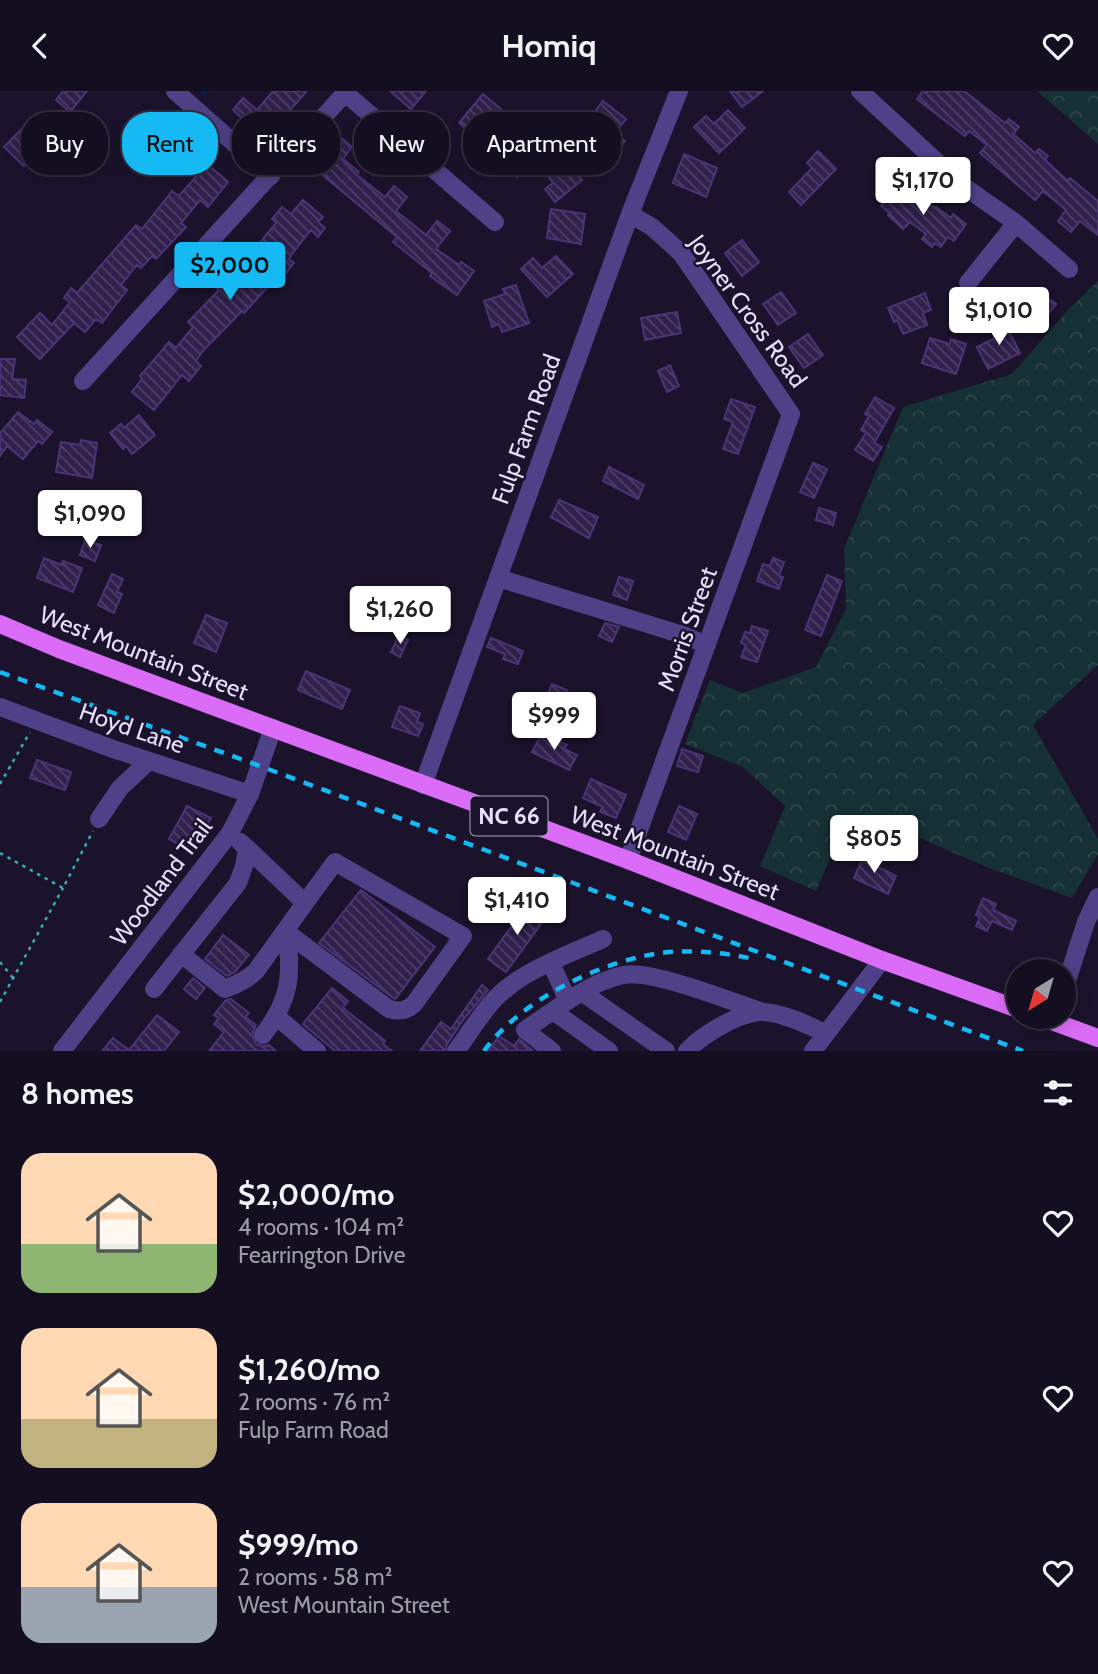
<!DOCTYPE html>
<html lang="en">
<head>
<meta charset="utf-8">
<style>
	:root { --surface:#140e21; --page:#1d172a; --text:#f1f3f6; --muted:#9d9ca5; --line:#332e3f; --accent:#15b9f4 }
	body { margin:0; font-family:Cabin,sans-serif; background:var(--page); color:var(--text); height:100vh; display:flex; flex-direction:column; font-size:26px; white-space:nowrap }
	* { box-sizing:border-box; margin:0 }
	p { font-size:23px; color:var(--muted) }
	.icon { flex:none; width:38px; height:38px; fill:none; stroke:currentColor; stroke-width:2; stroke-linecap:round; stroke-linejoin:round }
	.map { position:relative; height:960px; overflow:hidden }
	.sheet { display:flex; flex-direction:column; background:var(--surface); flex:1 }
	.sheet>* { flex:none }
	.top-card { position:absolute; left:21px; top:21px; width:700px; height:63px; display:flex; gap:14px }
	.needle { width:46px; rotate:217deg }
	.fabs { position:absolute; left:1006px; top:868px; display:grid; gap:14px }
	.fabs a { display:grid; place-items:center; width:70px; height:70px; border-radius:50%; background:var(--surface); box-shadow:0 4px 18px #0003,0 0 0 2px var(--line); font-size:35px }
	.price { position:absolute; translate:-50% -60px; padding:0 16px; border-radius:7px; background:#fff; color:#222; font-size:23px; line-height:46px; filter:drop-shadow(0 2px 4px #0008) }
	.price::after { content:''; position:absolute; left:50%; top:42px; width:21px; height:16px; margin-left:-10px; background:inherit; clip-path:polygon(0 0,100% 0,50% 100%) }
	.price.active { background:var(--accent); color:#111 }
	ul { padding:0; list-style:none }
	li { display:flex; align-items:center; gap:21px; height:175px; padding:0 21px }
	li span { display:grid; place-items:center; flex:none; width:196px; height:140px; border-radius:21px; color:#555 }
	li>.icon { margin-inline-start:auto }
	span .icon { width:84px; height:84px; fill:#fffc; stroke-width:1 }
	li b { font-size:30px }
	h2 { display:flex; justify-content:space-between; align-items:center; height:84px; padding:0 21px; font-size:30px }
	.tag { padding:0 24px; border-radius:28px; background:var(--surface); box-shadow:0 4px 18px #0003,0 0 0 2px var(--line); font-size:24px; line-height:63px }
	.tag.active { background:var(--accent); color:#111 }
	header { display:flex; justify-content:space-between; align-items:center; height:91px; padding:0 21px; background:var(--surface); font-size:32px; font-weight:700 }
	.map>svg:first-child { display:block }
	.forest { fill:url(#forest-crowns) }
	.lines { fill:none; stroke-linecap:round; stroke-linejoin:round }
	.stream { stroke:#0e1a49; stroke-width:4.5 }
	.building { fill:url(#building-back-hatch); stroke:#4c3377; stroke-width:2 }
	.path { stroke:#38acb9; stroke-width:2.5; stroke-dasharray:3.5 5; stroke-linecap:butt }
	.minor { stroke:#4f4188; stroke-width:18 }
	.major { stroke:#db6cf8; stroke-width:18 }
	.rail { stroke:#15b9f4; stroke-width:4.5; stroke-dasharray:10 9; stroke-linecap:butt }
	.labels { text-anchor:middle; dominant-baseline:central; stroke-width:5; stroke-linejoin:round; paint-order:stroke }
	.shield { fill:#1b132c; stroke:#aaa2be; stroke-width:2 }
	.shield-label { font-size:23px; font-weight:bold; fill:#e8dffd }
	.street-label { font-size:24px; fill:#e8dffd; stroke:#1b132c }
</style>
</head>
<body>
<header><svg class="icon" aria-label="back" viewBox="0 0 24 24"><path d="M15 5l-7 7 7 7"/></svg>Homiq<svg class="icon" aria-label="heart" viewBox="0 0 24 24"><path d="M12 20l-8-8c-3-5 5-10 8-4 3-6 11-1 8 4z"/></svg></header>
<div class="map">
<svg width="1098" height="960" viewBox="0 0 1098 960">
	<defs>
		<pattern id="forest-crowns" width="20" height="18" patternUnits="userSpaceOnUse" patternTransform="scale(1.75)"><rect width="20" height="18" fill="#163135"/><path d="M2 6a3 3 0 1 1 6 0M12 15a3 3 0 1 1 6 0" fill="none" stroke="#2d4549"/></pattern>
		<pattern id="building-back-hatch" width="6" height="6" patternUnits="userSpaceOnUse" patternTransform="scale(1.75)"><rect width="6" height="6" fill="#30204c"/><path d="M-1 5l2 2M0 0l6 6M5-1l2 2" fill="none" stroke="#4e4067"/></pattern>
	</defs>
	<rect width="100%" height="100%" fill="#1b132c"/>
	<path class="forest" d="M1037,0h61v53z
		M1098,190v384l-65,60 65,114v15l-26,44 -83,-30 -123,-53 -28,25 -22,51 -56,-25 25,-60 -42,-39 -58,-23 25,-64 33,13 73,-26 30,-58 -2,-60 59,-142 109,-33 56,-64z"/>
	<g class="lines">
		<path class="stream" d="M203,2l5,-2"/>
	</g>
	<path class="building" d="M63,0h24l-17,21 -14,-12z
		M273,0h34l-35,39 -4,-4 -4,4 -16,-12 -3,3 -12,-11 10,-12 14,12z
		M390,0h36l-15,18z
		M730,0h33l-21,16z
		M923,0h41l41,32 4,-4 10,8 -6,7 22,19 4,-4 9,7 -3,4 23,21 2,-3 28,23v34l-18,-14 -9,11 -13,-11 8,-11 -23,-19 -8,9 -55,-47 7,-8 -18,-14 -4,5 -48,-37z
		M483,3l18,15 -6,7 8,7 -1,1 21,18 2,-3 8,6 -5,6 6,5 -17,21 -15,-12 -7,8 -33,-28 10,-11 -13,-11z
		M603,10l23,18 -11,14 10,8 -9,12 -27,-21 13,-18 -6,-4z
		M728,19l17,18 -26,25 -25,-26 12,-11 8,8z
		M36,23l15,16 -12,12 4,3 -19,21 -20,-19z
		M339,45l13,11 -9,12 16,13 -2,3 28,22 9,-11 13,11 -11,14 30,24 11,-14 13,10 -14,18 23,16 2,-3 13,9 -17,24 -27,-19 2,-3 -39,-31 4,-5 -84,-70z
		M818,60l18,18 -35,36 -12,-13 23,-24 -5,-5z
		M560,61l22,28 -27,22 -10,-13 8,-6 -12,-16z
		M684,63l33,14 -11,29 -33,-14z
		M207,73l21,18 -20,25 -8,-7 -19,23 5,4 -30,32 -4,-3 -11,12 -4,-3 -16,20 6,5 -25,33 -6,-4 -11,13 -11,-9 -34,36 -23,-22 23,-24 12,12 18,-23 -6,-4 7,-10 6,5 59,-68 6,4 30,-38 7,5z
		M901,94l13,12 4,-4 16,15 2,-1 15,11 2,-4 13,10 -12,17 -6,-4 -7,10 -6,-4 -3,4 -10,-8 4,-5 -16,-12 -7,7 -15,-14 2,-2 -9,-7z
		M303,109l20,17 -5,5 7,6 -7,9 -7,-7 -17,21 -5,8 5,4 -15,19 -4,-3 -31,34 -2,-2 -40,41 -6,9 5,5 -12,15 -7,-6 -28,35 -22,-18 10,-13 -2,-3 29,-34 7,6 17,-21 -5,-5 31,-32 -5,-4 11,-11 5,5 20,-22 -2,-1 28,-34 -4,-4 10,-12 9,7z
		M551,118l34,5 -4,30 -34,-6z
		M742,149l17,22 -17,14 -17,-23z
		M556,165l17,18 -26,23 -26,-28 12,-11 9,10z
		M516,194l13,38 -27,9 -3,-8 -7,3 -8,-26 21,-7 -2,-5z
		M1035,197l21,16 -22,28 -27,-22 9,-13 8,6z
		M781,201l15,21 -18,12 -15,-21z
		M925,202l6,17 -8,3 4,12 -24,9 -6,-14 -3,2 -6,-14z
		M677,221l4,21 -36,7 -4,-22z
		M1004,231l16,31 -32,16 -11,-22 18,-9 -4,-9z
		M808,243l15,21 -19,13 -15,-21z
		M930,247l20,6 1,-5 15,5 -10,30 -34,-11z
		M0,268h15l-3,20 14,1 -2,18 -24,-3z
		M670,274l9,21 -12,6 -9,-21z
		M875,306l19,11 -20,35 8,4 -9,14 -18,-11 11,-17 -5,-3 8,-14 -4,-2z
		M731,308l24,8 -17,47 -15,-5 10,-27 -9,-3z
		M18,321l16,12 3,-4 15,12 -10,12 -4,-3 -15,18 -16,-13 -7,10v-23z
		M139,324l16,20 -23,19 -6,-8 -3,3 -13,-16 11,-9 3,4z
		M81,349l16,3 -5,35 -36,-6 5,-30 19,3z
		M813,372l14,6 -13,29 -14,-6z
		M609,376l35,18 -6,14 -35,-18z
		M559,409l39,17 -9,21 -38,-21z
		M819,417l17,5 -3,12 -17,-5z
		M85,449l16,5 -6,16 -15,-6z
		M44,467l18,7 1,-4 19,7 -9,24 -36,-14z
		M773,467l11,4 -5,14 4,1 -4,12 -22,-8 6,-17 7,2z
		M112,483l11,5 -6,13 5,2 -8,19 -16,-8z
		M827,484l15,6 -21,55 -16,-6z
		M619,486l14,4 -6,19 -14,-5z
		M206,524l21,8 -11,29 -22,-9z
		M605,532l14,4 -7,15 -13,-6z
		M752,535l16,5 -11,31 -16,-5 5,-12 -5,-2 4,-11 5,1z
		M399,544l9,5 -8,17 -9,-5z
		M491,547l32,13 -5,13 -15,-5 2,-5 -18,-7z
		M306,580l44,19 -8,19 -44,-19z
		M552,593l15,6 -5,10 -14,-7z
		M400,615l20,7 -3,9 6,2 -5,12 -26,-9z
		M542,642l25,12 -3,4 13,6 -8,15 -37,-18z
		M682,658l21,7 -5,16 -21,-6z
		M37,669l34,12 -6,18 -35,-12z
		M591,688l35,16 -10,23 -16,-6 3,-5 -20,-9z
		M187,715l24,12 -18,34 -24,-13z
		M679,715l18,8 -11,26 -18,-8z
		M865,762l13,6 -2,7 20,10 -8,18 -34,-16z
		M361,799l74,57 -40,52 -76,-56z
		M983,807l13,6 -3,6 23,11 -4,9 -20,-9 -5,10 -11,-5 4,-9 -4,-2z
		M528,812l19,13 -41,56 -18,-13z
		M223,844l26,20 -14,17 -8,4 -22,-17z
		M193,887l12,10 -9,11 -12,-10z
		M482,894l6,5 -24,29 -17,25 -2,7h-25l21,-29 10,7z
		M332,897l16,13 -5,7 42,33 -2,3 9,7h-57l-32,-27z
		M231,908l18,14 -4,4 11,8 -4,10 4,9 7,2 6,-1 7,6h-67l15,-19 -10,-8 5,-6 -5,-3 12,-15z
		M157,924l22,17 -15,19h-62l11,-13 16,12z
		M499,945l15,10 5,-7 14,12h-45z"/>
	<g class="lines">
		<path class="path" d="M0,693l30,-52
			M0,762l63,35 30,-57
			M0,871l13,16
			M0,911l63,-114"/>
		<path class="minor" d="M175,0l96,85
			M860,0l102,94 54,38 53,46
			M345,2l150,129
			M968,192l48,-60
			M83,290l264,-290
			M498,487l185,57 24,10
			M0,616l113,42 137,45
			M423,694l207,-571 49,-123
			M99,728l21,-31 29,-27
			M628,769l163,-446 -110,-161 -29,-26 -22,-13
			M286,841l103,77c11,3 17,2 25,-5l49,-68 -128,-74 -30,41
			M181,863l44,35c12,-5 22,-9 31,-18l49,-68 -58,-55
			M551,872l17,38
			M154,898l84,-106 6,-17 3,-18 -7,-6
			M1064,899l22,-68 12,-25
			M583,902l83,58
			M553,920l56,40
			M277,926l40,34
			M263,944c27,-35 30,-60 23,-103
			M62,960l168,-218 20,-39 23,-66
			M456,960c16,-21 30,-47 51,-63 24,-20 67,-36 96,-49
			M552,960l-27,-21c30,-20 62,-47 98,-55 28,-6 109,27 140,37
			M687,960c16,-17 54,-40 77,-39 22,2 43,12 62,22
			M813,960l69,-91"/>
		<path class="major" d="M0,533l59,25 569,211 254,100 136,49
			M1041,926l57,21"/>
		<path class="rail" d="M0,581l260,94 763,285
			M484,960c37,-52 122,-93 185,-99 29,-2 57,1 85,7"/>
	</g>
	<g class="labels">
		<rect class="shield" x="470.5" y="705.5" width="77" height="39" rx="5"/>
		<g class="shield-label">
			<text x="509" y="725">NC 66</text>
		</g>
		<g class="street-label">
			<text transform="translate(748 220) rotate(54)">Joyner Cross Road</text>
			<text transform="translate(526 338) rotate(-70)">Fulp Farm Road</text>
			<text transform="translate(687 538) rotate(-70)">Morris Street</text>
			<text transform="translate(144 562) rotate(21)">West Mountain Street</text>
			<text transform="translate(132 637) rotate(19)">Hoyd Lane</text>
			<text transform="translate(675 762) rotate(21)">West Mountain Street</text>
			<text transform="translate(161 791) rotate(-53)">Woodland Trail</text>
		</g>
	</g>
</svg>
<div class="fabs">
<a><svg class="needle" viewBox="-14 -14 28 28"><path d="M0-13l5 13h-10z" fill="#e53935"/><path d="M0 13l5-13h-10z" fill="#9d9ca5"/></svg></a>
</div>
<b class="price" style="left:923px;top:126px">$1,170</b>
<b class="price active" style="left:230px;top:211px">$2,000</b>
<b class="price" style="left:999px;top:256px">$1,010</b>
<b class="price" style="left:90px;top:459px">$1,090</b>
<b class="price" style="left:400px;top:555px">$1,260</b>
<b class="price" style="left:554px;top:661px">$999</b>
<b class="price" style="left:874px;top:784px">$805</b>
<b class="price" style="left:517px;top:846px">$1,410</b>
<div class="top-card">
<a class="tag">Buy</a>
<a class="tag active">Rent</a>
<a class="tag">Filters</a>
<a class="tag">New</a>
<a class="tag">Apartment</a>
</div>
</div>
<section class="sheet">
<h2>8 homes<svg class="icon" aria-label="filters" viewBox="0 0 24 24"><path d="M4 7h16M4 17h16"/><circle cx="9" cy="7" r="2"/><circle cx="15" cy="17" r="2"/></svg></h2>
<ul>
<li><span style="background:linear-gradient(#ffd9b3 65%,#8fb573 0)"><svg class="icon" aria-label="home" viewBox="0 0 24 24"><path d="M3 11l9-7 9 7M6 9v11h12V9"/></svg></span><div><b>$2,000/mo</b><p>4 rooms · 104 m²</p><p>Fearrington Drive</p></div><svg class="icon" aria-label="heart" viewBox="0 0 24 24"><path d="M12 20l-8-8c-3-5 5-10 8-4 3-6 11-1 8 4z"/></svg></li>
<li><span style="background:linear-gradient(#ffd9b3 65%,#c2b280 0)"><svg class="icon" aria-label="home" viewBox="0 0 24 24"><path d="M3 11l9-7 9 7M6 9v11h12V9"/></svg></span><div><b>$1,260/mo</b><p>2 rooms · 76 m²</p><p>Fulp Farm Road</p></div><svg class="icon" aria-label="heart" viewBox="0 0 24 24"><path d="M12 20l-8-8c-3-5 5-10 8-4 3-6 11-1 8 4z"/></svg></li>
<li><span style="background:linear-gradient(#ffd9b3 60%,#9aa5b1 0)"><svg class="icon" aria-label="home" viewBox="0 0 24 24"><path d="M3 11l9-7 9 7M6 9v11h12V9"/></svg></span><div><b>$999/mo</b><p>2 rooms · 58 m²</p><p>West Mountain Street</p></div><svg class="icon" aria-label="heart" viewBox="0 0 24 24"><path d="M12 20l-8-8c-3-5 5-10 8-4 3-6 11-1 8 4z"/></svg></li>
</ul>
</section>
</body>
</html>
